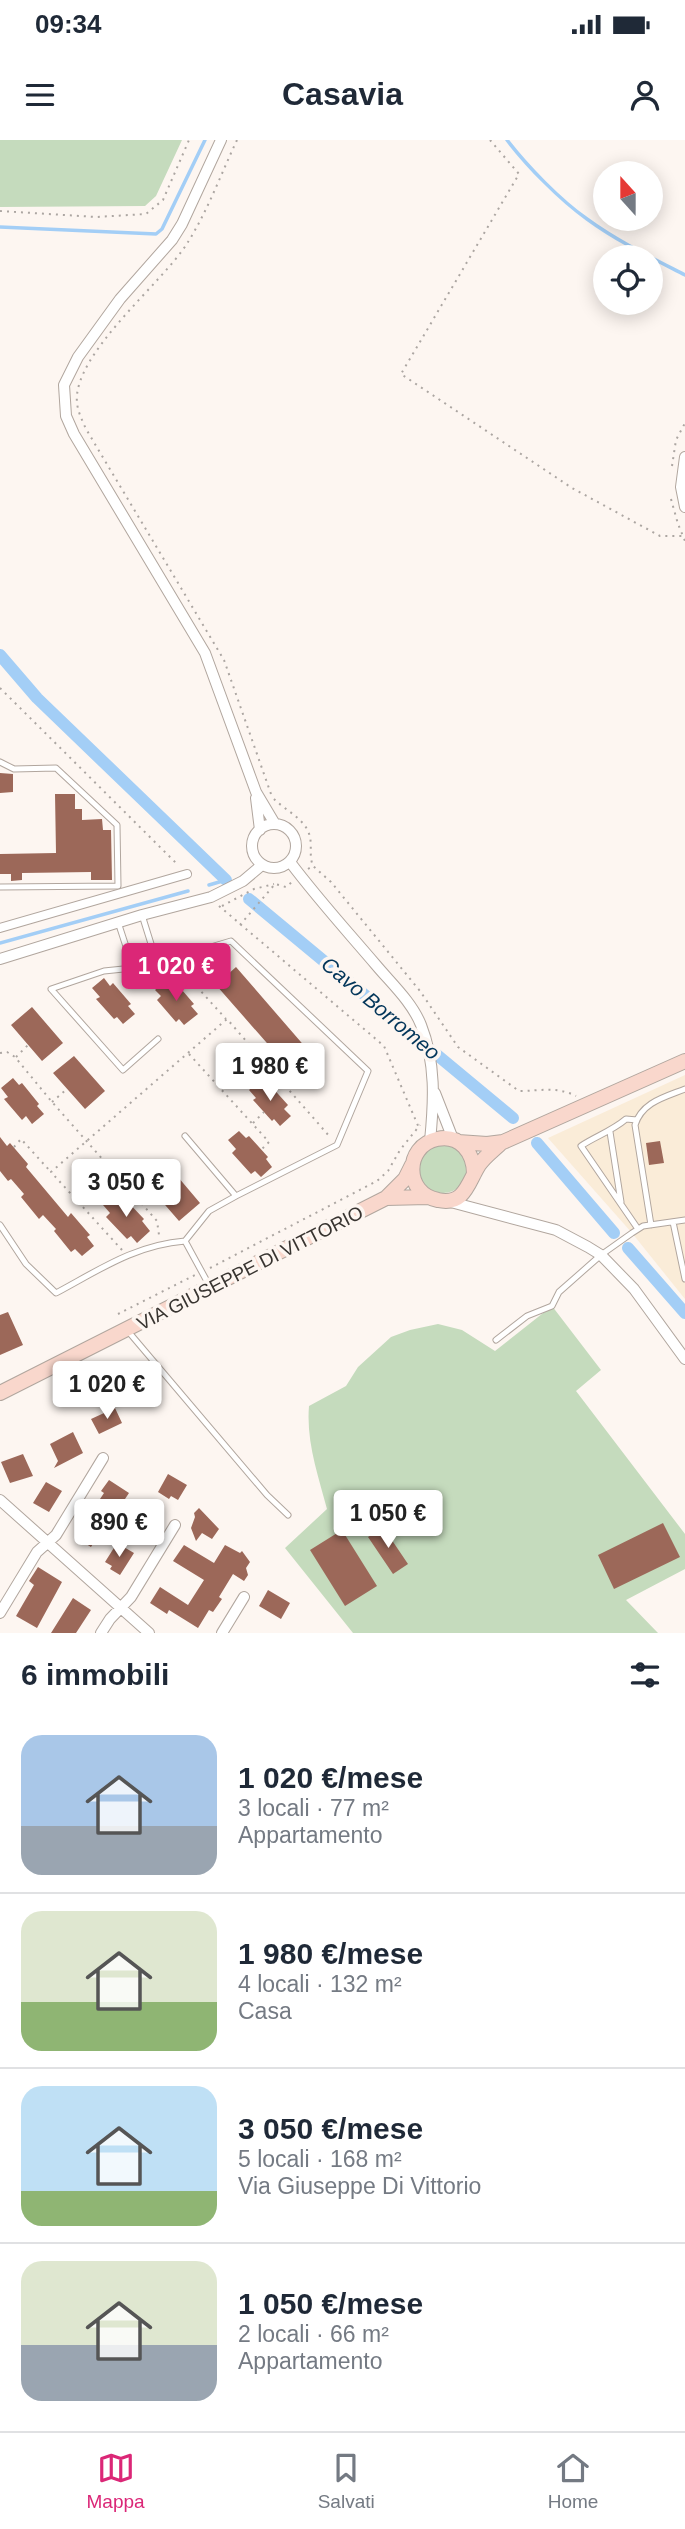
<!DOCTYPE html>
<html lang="it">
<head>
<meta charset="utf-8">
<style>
	:root { --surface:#fff; --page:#f6f6f7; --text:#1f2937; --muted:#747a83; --line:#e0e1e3; --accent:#db2777 }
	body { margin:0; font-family:Arial,sans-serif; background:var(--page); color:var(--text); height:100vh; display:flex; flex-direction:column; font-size:26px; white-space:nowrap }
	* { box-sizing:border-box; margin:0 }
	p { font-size:23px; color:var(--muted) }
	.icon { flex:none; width:38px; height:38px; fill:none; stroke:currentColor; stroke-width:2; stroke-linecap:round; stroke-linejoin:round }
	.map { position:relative; height:1493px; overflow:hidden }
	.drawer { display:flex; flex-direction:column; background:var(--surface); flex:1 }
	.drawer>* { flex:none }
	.needle { width:46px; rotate:339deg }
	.tools { position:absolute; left:593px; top:21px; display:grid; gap:14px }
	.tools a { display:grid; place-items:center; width:70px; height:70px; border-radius:50%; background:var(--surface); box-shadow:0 4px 18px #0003; font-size:35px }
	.price { position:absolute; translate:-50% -60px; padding:0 16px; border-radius:7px; background:#fff; color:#222; font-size:23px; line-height:46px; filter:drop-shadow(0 2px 4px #0008) }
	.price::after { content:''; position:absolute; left:50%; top:42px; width:21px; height:16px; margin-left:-10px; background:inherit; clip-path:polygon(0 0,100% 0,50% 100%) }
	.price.current { background:var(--accent); color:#fff }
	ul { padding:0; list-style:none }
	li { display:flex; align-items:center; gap:21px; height:175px; padding:0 21px }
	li+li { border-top:2px solid var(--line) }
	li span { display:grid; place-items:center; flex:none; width:196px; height:140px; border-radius:21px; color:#555 }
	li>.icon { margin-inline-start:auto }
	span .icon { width:84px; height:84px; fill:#fffc; stroke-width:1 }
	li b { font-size:30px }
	h2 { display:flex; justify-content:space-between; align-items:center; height:84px; padding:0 21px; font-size:30px }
	.status { display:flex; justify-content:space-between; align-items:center; height:49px; padding:0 35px; background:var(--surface); direction:ltr }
	.status svg { height:19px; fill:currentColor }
	header { display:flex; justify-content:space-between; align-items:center; height:91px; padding:0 21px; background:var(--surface); font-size:32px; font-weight:600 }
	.tab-bar { display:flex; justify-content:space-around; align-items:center; height:98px; border-top:2px solid var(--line); background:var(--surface); font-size:19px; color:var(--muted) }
	.tab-bar a { display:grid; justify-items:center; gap:4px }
	.tab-bar .current { color:var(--accent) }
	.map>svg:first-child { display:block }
	.commercial { fill:#faecd8 }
	.green { fill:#c5dbbd }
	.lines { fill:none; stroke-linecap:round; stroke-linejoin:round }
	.stream { stroke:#a3cef6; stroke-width:3.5 }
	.canal { stroke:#a3cef6; stroke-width:12 }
	.building { fill:#9c6859 }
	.service-casing { stroke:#b1a69e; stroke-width:7 }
	.pedestrian-casing { stroke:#b1a69e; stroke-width:10 }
	.minor-casing { stroke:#b1a69e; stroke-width:12 }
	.secondary-casing { stroke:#b1a69e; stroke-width:16 }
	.path { stroke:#aca6a2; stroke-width:2; stroke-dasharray:2 5; stroke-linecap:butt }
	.service { stroke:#fff; stroke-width:5 }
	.pedestrian { stroke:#fff; stroke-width:8 }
	.minor { stroke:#fff; stroke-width:10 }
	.secondary { stroke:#f9d7cc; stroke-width:14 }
	.labels { text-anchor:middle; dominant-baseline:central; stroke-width:7; stroke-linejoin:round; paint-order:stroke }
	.street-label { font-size:19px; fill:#383430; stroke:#fdf6f1 }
	.water-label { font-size:21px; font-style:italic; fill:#03365a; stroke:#fdf6f1 }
</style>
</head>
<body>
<div class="status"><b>09:34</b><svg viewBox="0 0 49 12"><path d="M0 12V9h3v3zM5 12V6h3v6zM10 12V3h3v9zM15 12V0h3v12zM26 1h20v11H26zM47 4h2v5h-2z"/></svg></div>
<header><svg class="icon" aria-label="menu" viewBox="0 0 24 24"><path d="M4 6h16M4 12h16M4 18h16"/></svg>Casavia<svg class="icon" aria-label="person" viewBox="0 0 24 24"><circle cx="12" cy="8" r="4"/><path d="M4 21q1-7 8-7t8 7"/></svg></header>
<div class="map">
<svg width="685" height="1493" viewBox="0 0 685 1493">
	<rect width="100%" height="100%" fill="#fdf6f1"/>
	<path class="commercial" d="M685,935v224l-53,-66 -84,-95z"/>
	<path class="green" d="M0,0h182l-26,56 -11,10 -145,1z
		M419 1029a24 24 0 1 1 48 0a24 24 0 1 1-48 0Z
		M552,1166l49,64 -25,21 109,143v35l-59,31 32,33h-305l-68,-85 42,-39c-9,-34 -21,-68 -18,-103l37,-20 12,-19 33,-30 19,-7 28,-6 24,6 33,21z"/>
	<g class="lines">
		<path class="stream" d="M507,0c20,26 53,60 80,79 30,22 65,39 98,56
			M0,87l156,7 6,-5 43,-89
			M209,745l17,-5
			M0,803l188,-52"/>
		<path class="canal" d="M0,515l37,43 189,182
			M249,759l264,219
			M537,1003l77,90
			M628,1108l57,65"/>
	</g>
	<path class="building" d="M0,633l13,1v18l-13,1z
		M55,654h20v15h7v11l20,-1 1,11h8l1,50h-21v-8l-69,1v7l-11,1v-7h-11v-20l56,-1z
		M236,827l71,82 -20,17 -71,-81z
		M104,838l6,8 3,-3 18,21 -3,2 7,8 -12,10 -6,-7 -3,2 -18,-20 4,-2 -8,-9z
		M165,841l6,7 5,-5 18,21 -3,2 7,8 -14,11 -5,-6 -3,3 -19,-22 4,-4 -6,-6z
		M32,867l31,36 -21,18 -31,-36z
		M74,916l31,35 -20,18 -32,-36z
		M13,938l6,7 3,-2 17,21 -2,2 7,8 -12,10 -6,-8 -4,4 -18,-21 4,-2 -7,-9z
		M259,941l8,8 3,-4 18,20 -4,4 7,7 -11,10 -6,-7 -2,2 -19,-21 3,-2 -7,-8z
		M239,991l7,7 3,-2 19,21 -2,2 6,8 -11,10 -6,-6 -4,3 -19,-21 4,-4 -8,-9z
		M0,997l7,9 3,-3 18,21 -2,3 42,50 3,-4 19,22 -3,2 7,9 -12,10 -7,-7 -4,3 -17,-21 2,-2 -13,-14 -4,4 -18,-22 3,-3 -13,-15 -3,2 -8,-10z
		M660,1001l4,22 -15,2 -3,-22z
		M167,1024l33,39 -21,18 -33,-38z
		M115,1053l8,9 2,-3 19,20 -2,2 8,10 -13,12 -6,-7 -4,3 -21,-22 4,-4 -7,-8z
		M8,1172l15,33 -23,10v-40z
		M115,1268l7,15 -23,11 -8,-15z
		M73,1292l10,21 -29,15 4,-7 -8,-17z
		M23,1314l10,22 -23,7 -9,-21z
		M168,1334l19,11 -9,15 -7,-4 -2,3 -11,-7z
		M109,1340l20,13 -4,6 33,21 -11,17 -51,-32 8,-12 -3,-2z
		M46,1342l16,9 -13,21 -16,-9z
		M199,1368l20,21 -7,10 -10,-6 -6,8 -5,-13 4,-11 -1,-4z
		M86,1379l16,10 -11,18 -16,-10z
		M663,1383l17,34 -66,32 -16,-34z
		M383,1387l25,37 -15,10 -25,-37z
		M342,1390l35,56 -32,20 -35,-56z
		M117,1403l17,10 -14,22 -10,-6 2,-3 -7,-4z
		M184,1405l30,18 11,-18 15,8 2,-2 8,11 -4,6 2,7 -4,6 -11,-7 -14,23 3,2 -9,13 -4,-2 -11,18 -29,-18 -2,4 -17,-11 10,-16 28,18 16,-25 -31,-19z
		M38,1427l24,15 -25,46 -21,-12 18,-31 -5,-4z
		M268,1450l22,13 -9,16 -22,-13z
		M73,1458l18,12 -15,23h-25z"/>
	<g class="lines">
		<g class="service-casing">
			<path id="service" d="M0,622l14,7 42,-1 61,57 1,61 -118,1
				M142,775l15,48 74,-22 137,130 -31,74 -101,51
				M118,782l15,46 24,-5
				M133,828l-29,3 -53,18 72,81 35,-31
				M637,980l-11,-1c-14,12 -30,17 -45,27l57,83
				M610,992l11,70
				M185,996l51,60 -27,15 -24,30
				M673,1082l12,57
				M0,1085l26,39 30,29c43,-23 79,-48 129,-52l24,44
				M651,1085l-16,-100c7,-23 30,-28 50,-36
				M127,1190l140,165 21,20
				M496,1200l31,-24 25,-10 7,-14 42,-37 31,-22 11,-7 42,-6"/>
		</g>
		<g class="pedestrian-casing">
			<path id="pedestrian" d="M0,788l187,-54"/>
		</g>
		<g class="minor-casing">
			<path id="minor" d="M221,0l-39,84 -10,16 -52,59 -42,58 -14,28 2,31 8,18 131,219 51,139 19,32
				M685,317l-4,30 4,20
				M256,658l4,32
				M252 706a22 22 0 1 1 44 0a22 22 0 1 1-44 0Z
				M290,722c27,36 57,69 86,103 15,18 36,37 45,60 15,38 13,76 9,116
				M0,819l142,-44 69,-18 32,-16 19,-16
				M435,953l18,46
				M447,1061l109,29 32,17 13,8 33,34 51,70
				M0,1360l149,133
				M0,1473l37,-61 19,-17 47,-77
				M101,1493l9,-14 21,-22 44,-72
				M222,1493l22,-36"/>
		</g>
		<g class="secondary-casing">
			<path id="secondary" d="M458,1002l29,2 16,-2 182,-81
				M474,1034c0,-21 -14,-40 -37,-35 -33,7 -33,55 1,61 27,6 30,-18 41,-35 6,-9 15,-15 23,-23
				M386,1058l42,-1
				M0,1253l386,-195 19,-19 7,-14"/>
		</g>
		<path class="path" d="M237,0c-16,34 -29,70 -49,102 -24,40 -116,112 -111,161 1,9 5,17 9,26l138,231 47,134
			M490,0l29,34 -118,200 171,114 88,48h22
			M0,71l96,6 50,-3 17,-14 26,-60
			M672,326l4,-26 9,-17
			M671,359l7,25 7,17
			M0,548l178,177
			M274,659c12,12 32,20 36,38 2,10 -1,19 3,29
			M308,729l5,-3 18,16 89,109 38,56 61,44c21,0 37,-5 57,5
			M219,766l165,140 35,82
			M222,766l32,-17 20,-5
			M240,785l35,-41 11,3 7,-6
			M178,826l48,53
			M0,913l7,-1 8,5 37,45 105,119 2,14
			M189,914l80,88 -7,7
			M16,917l12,-12
			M52,962l15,-13
			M253,983l11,-11
			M14,1007l7,-8 29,32
			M122,1110l-71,-78 176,-153 103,118
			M210,1128l167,-87 11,-10 12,-21 20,-25
			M118,1174l77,-39"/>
		<use href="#service" class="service"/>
		<use href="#pedestrian" class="pedestrian"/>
		<use href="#minor" class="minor"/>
		<use href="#secondary" class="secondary"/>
	</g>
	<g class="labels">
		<g class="street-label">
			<text transform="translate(250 1128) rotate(-27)">VIA GIUSEPPE DI VITTORIO</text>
		</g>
		<g class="water-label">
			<text transform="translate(381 868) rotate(40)">Cavo Borromeo</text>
		</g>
	</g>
</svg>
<div class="tools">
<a><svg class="needle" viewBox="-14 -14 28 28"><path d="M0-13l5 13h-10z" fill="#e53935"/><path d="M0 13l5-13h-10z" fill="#747a83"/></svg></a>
<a><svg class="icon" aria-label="locate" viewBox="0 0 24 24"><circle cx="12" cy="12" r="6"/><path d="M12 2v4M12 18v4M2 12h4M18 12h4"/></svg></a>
</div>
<b class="price current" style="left:176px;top:863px">1 020 €</b>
<b class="price" style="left:270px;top:963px">1 980 €</b>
<b class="price" style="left:126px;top:1079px">3 050 €</b>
<b class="price" style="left:107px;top:1281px">1 020 €</b>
<b class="price" style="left:388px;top:1410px">1 050 €</b>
<b class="price" style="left:119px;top:1419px">890 €</b>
</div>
<section class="drawer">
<h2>6 immobili<svg class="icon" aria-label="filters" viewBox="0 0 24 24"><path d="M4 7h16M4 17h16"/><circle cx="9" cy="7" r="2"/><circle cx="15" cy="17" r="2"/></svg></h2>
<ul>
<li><span style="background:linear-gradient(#a9c7e8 65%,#9aa5b1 0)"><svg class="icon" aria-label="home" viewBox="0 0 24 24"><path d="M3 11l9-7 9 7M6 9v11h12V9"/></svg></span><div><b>1 020 €/mese</b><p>3 locali · 77 m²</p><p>Appartamento</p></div></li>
<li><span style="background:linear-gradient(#dfe7d0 65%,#8fb573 0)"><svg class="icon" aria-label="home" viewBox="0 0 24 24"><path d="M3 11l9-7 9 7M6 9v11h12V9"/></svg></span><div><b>1 980 €/mese</b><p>4 locali · 132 m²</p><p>Casa</p></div></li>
<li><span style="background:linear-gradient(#bfe0f5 75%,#8fb573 0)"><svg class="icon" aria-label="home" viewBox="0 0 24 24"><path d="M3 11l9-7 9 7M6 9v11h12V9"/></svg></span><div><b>3 050 €/mese</b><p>5 locali · 168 m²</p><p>Via Giuseppe Di Vittorio</p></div></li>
<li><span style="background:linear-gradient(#dfe7d0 60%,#9aa5b1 0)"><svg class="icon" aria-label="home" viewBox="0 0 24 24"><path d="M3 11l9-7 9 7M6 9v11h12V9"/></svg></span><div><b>1 050 €/mese</b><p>2 locali · 66 m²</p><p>Appartamento</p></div></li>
</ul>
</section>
<nav class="tab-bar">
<a class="current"><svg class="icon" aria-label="map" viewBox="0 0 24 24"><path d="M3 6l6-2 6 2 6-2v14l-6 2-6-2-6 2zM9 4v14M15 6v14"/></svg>Mappa</a>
<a><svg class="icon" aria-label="saved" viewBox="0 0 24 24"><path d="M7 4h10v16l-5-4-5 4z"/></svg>Salvati</a>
<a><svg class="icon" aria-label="home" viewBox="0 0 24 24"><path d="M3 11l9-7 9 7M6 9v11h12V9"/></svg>Home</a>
</nav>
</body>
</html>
